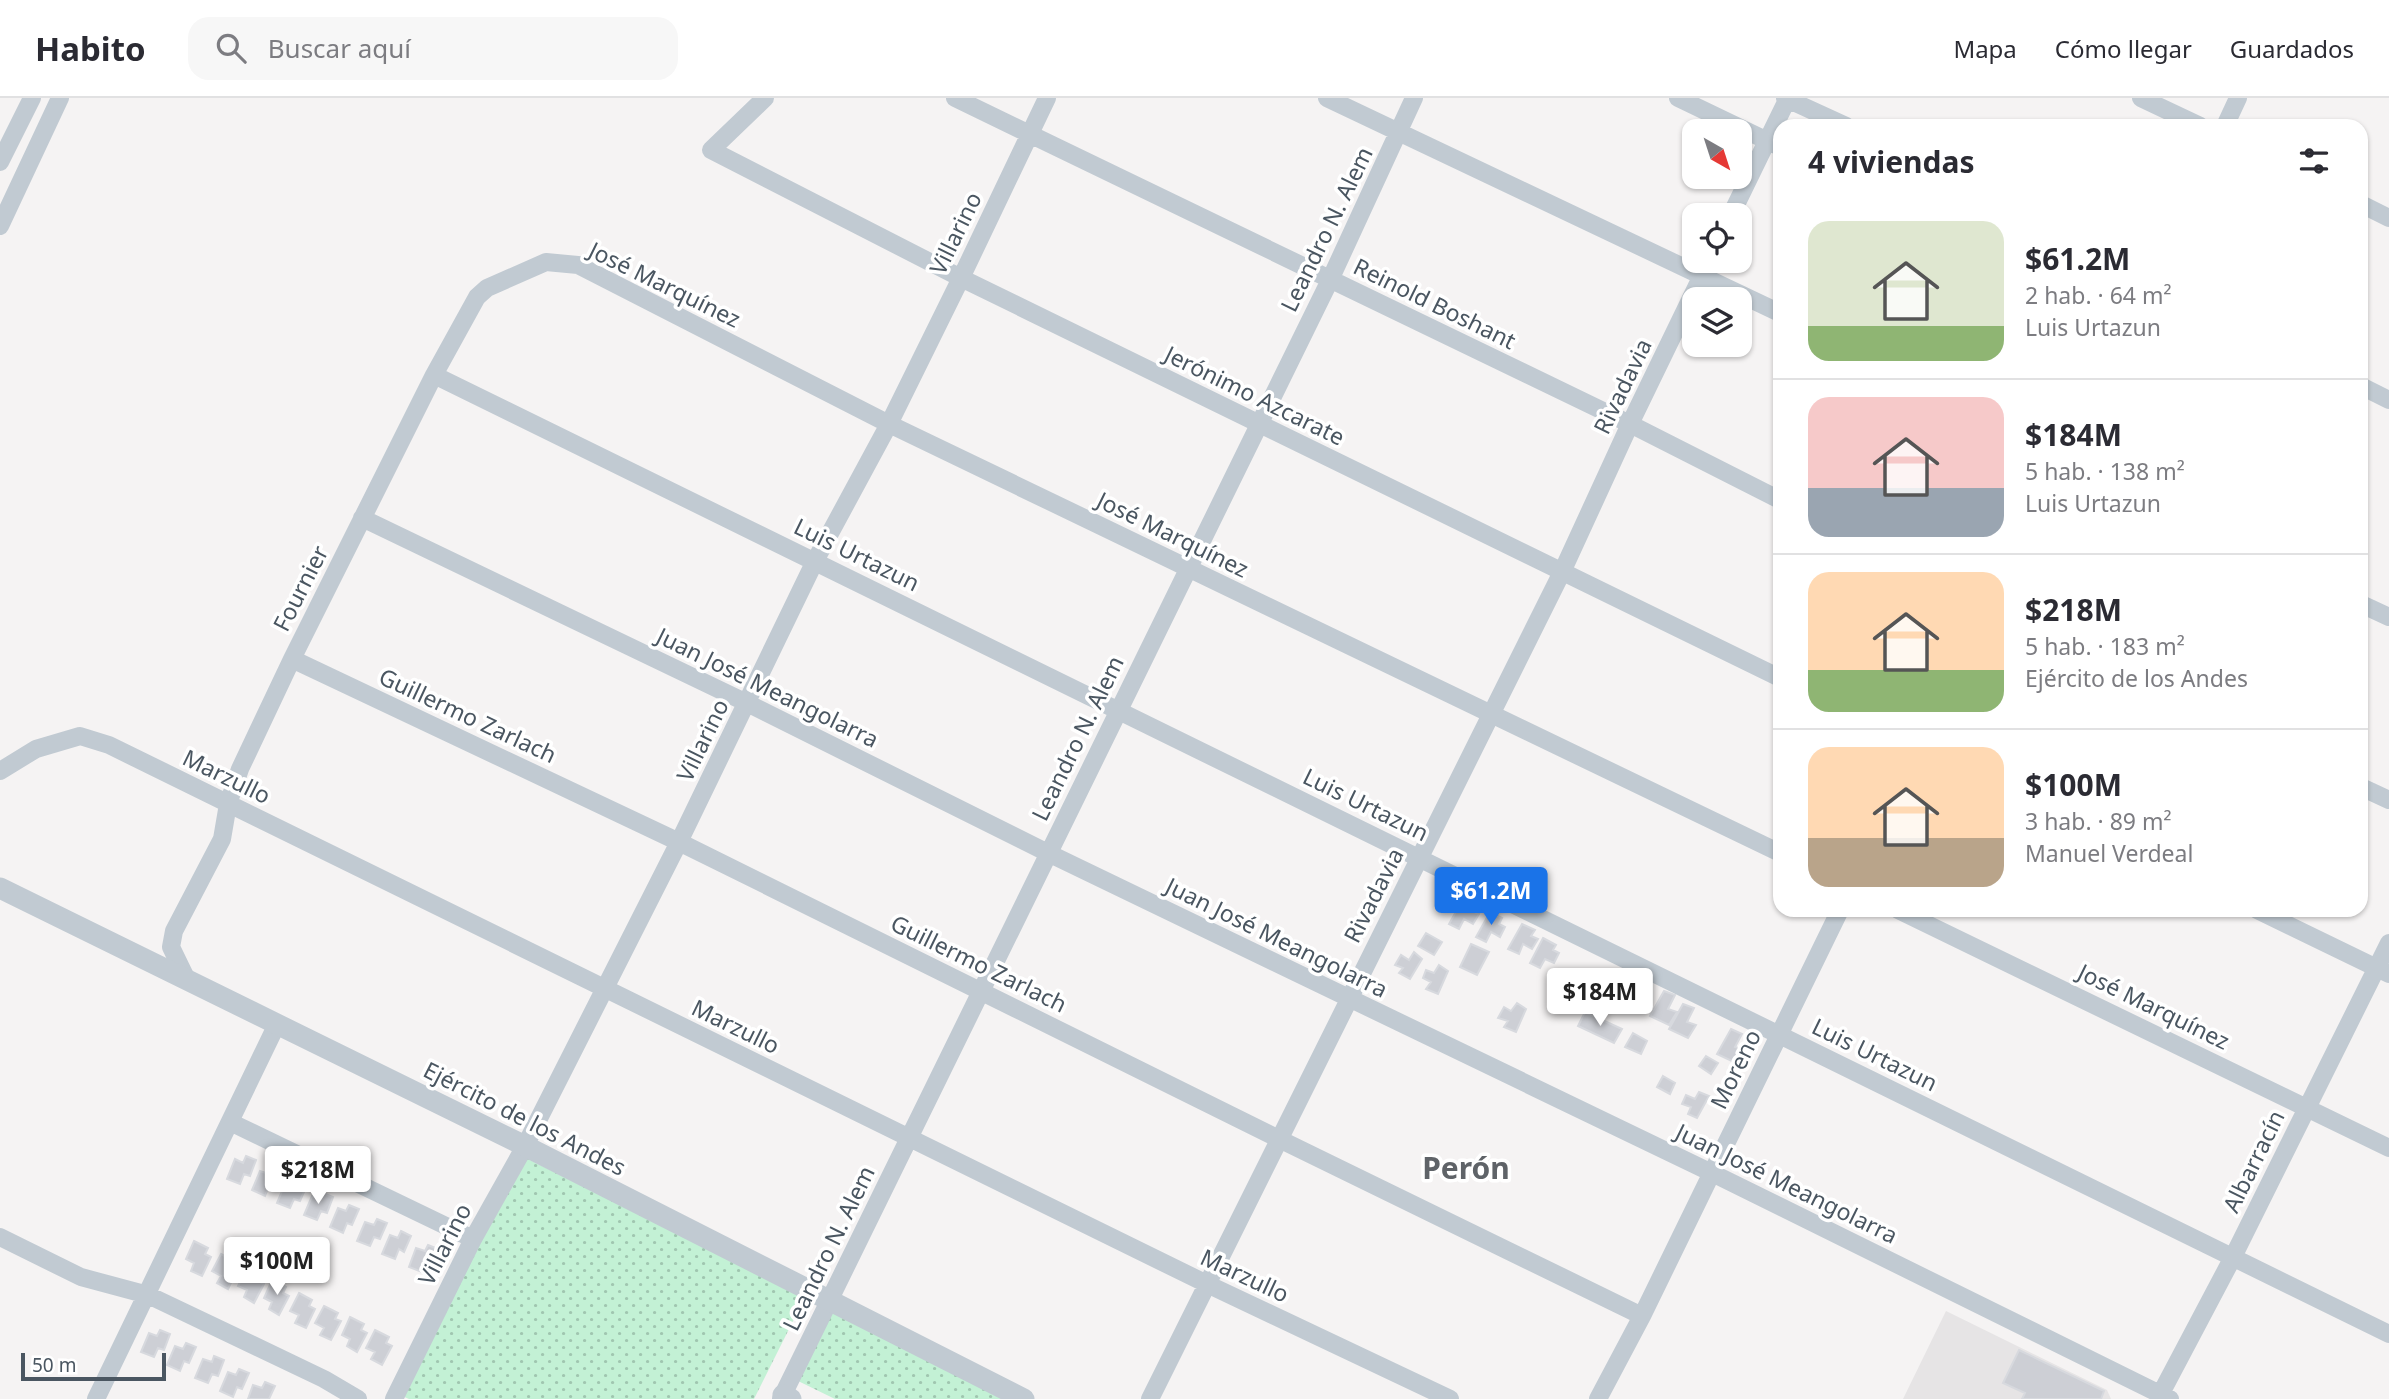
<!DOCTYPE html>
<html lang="es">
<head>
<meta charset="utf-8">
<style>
	:root { --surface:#fff; --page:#f7f7f7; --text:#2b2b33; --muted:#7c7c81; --line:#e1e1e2; --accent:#1a73e8 }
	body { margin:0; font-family:"Noto Sans",sans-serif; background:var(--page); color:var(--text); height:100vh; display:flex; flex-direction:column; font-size:26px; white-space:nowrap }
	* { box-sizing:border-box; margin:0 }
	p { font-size:23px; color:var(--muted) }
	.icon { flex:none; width:38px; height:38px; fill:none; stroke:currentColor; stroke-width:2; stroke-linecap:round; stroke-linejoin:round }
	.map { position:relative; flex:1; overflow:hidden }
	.drawer { position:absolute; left:1773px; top:21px; width:595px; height:798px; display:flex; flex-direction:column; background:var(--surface); border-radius:21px; box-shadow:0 2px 5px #0004 }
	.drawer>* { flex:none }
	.needle { width:46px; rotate:141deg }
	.tools { position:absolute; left:1682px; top:21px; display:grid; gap:14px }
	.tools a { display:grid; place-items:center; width:70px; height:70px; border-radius:14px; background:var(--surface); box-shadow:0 2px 5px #0004; font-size:35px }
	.scale { position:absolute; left:21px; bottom:18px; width:145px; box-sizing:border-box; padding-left:7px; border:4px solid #4a5661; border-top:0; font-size:19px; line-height:24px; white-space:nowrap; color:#4a5661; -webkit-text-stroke:5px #fff; paint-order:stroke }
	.price { position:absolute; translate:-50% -60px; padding:0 16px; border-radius:7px; background:#fff; color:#222; font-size:23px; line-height:46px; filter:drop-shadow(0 2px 4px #0008) }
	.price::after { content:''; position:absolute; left:50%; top:42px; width:21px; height:16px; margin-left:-10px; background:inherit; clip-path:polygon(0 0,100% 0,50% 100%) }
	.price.active { background:var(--accent); color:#fff }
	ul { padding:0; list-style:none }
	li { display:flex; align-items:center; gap:21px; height:175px; padding:0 35px }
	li+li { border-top:2px solid var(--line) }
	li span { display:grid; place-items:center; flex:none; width:196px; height:140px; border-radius:21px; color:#555 }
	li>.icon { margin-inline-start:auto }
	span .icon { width:84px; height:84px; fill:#fffc; stroke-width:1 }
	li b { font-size:30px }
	h2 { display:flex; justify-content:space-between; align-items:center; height:84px; padding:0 35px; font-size:30px }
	header { display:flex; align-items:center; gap:42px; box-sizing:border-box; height:98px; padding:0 35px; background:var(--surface); border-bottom:2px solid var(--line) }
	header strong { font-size:33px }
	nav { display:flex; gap:38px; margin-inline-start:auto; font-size:24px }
	.search { width:490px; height:63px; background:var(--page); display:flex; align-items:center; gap:18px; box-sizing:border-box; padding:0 24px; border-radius:21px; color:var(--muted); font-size:26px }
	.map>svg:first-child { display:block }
	.education { fill:#e6e4e5 }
	.grass { fill:url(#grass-dots) }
	.building { fill:#cdcfd5; stroke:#d7d9de; stroke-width:2 }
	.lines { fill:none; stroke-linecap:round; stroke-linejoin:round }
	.minor { stroke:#c1cad2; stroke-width:18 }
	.tertiary { stroke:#c1cad2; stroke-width:21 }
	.labels { text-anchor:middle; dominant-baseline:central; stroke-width:7; stroke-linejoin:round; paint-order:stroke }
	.street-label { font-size:23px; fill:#4a5661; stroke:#fff }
	.district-label { font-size:30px; font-weight:bold; fill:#5f6368; stroke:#fff }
</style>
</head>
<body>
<header>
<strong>Habito</strong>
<div class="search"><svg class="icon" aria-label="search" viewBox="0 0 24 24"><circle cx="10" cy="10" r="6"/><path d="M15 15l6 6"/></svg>Buscar aquí</div>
<nav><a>Mapa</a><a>Cómo llegar</a><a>Guardados</a></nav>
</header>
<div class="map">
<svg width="2389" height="1301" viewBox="0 0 2389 1301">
	<defs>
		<pattern id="grass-dots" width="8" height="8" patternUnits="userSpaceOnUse" patternTransform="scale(1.75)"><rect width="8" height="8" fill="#c3f1d5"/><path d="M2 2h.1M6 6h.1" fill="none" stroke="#a0c6b0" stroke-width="1.8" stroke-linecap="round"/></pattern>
	</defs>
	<rect width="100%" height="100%" fill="#f5f3f3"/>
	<path class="education" d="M1946,1213l161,79 4,9h-208z"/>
	<path class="grass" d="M522,1058l283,141 -51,102h-345l-7,-3z
		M831,1211l181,90h-177l-39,-19z"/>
	<path class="building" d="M1463,801l13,6 -4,6 7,3 -6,10 -9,-5 -5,10 -10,-5z
		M1490,814l12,6 -3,6 6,3 -5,10 -9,-5 -5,10 -10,-5z
		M1522,826l13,6 -4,6 7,3 -6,10 -9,-5 -4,10 -11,-5z
		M1426,835l16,9 -8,13 -16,-9z
		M1543,840l13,7 -3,5 6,3 -5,10 -9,-4 -5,9 -10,-5z
		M1471,846l18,8 -12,23 -17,-8z
		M1414,854l8,7 -12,20 -11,-6 4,-5 -8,-3 6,-10 8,5z
		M1439,867l9,6 -10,23 -12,-5 5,-7 -8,-4 3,-8 8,3z
		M1636,879l10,5 -7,14 9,3 -8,13 -19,-9z
		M1664,893l11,4 -7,14 9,3 -8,13 -19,-9z
		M1517,905l9,6 -10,23 -12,-5 4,-6 -10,-3 6,-11 7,4z
		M1683,906l11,4 -7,14 9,3 -8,13 -19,-9z
		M1585,914l37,17 -8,14 -36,-17z
		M1731,931l11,5 -7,13 9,3 -8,13 -19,-9z
		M1633,935l14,8 -6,13 -16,-7z
		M1706,958l12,7 -7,11 -12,-8z
		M1663,978l12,7 -5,11 -13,-7z
		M1699,994l10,4 -12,22 -9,-4 3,-7 -9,-3 4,-9 9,4z
		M246,1058l10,4 -6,16 -6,-2 -4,10 -13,-5 8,-20 8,4z
		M271,1070l10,4 -6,16 -6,-2 -4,10 -13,-6 8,-19 9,3z
		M296,1083l11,4 -7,16 -6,-2 -4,9 -13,-5 8,-19 9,3z
		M323,1095l10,4 -6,16 -6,-2 -4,9 -13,-5 8,-19 9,3z
		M349,1107l10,4 -7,16 -5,-2 -4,10 -13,-6 8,-19 8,3z
		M377,1121l10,4 -7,16 -6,-2 -4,9 -13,-5 8,-19 9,3z
		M401,1133l10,5 -7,16 -5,-3 -4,10 -13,-5 8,-19 8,3z
		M194,1143l14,7 -3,6 6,3 -9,19 -11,-5 3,-8 -8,-4z
		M428,1147l10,4 -7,16 -5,-2 -4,9 -13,-5 7,-19 9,3z
		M221,1156l13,7 -3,6 6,3 -9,19 -11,-6 4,-7 -9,-5z
		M247,1170l14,7 -3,6 6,3 -10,19 -10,-6 3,-7 -9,-4z
		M272,1182l14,7 -3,6 6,3 -10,19 -10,-6 3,-7 -8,-4z
		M299,1195l13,7 -3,6 6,3 -9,19 -11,-5 4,-8 -9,-4z
		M324,1208l14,7 -3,6 6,2 -10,19 -11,-5 4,-7 -9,-5z
		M350,1219l14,7 -3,6 6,3 -10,19 -10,-6 3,-7 -8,-4z
		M160,1232l10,4 -6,16 -6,-2 -4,9 -13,-5 8,-19 8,3z
		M375,1232l14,7 -3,6 6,3 -10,19 -11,-6 4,-7 -9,-4z
		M186,1245l10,4 -7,16 -5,-2 -4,10 -13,-6 8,-19 8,3z
		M2019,1252l85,41 -3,8h-79l3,-6 -22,-10z
		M214,1258l10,4 -6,16 -6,-2 -4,9 -13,-5 8,-19 9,3z
		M239,1271l10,4 -7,16 -5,-2 -4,10 -13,-6 8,-19 8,3z
		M265,1284l10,4 -6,13h-21l5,-14 9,3z"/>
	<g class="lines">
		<path class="minor" d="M765,0l-54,52 250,128 819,400
			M955,0l675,326 150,76
			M1327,0l453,215
			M1678,0l102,49
			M1785,0l61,28
			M2141,0l59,28
			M2225,28l13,-28
			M0,64l32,-64
			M2361,106l28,14
			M1731,117l57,-117
			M0,128l60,-128
			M434,277l1955,959
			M2361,288l28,14
			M362,420l385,185 301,150 664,320 458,226
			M2361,506l28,13
			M292,561l387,183 600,297 363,177
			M0,673l36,-22 44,-13 29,9 1098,539 243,115
			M2361,689l28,13
			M1898,812l491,238
			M2257,812l132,64
			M187,882l-16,-33 3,-16 48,-92 6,-35 12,-35 52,-110 142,-284 43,-78 10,-9 59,-26 32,3 311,159 891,429
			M230,1024l243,117
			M0,1139l81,40 67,18 176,84 34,20
			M96,1301l181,-375
			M394,1301l79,-160 52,-93 154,-304 136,-281 74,-137 72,-146 86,-180
			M781,1301l549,-1119 84,-182
			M1150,1301l412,-827 68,-148 79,-163
			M1598,1301l44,-83 198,-406
			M2158,1301l75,-142 156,-314"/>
		<path class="tertiary" d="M0,790l525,258 499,253
			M783,1297l8,4"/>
	</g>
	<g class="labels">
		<g class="street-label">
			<text transform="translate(1326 131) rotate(-64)">Leandro N. Alem</text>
			<text transform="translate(955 135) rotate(-64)">Villarino</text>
			<text transform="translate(665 186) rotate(26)">José Marquínez</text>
			<text transform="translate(1435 205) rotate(26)">Reinold Boshant</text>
			<text transform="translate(1622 288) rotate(-64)">Rivadavia</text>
			<text transform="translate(1255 297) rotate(26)">Jerónimo Azcarate</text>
			<text transform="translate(1173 436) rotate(26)">José Marquínez</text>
			<text transform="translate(857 456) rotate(26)">Luis Urtazun</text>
			<text transform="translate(300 490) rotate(-63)">Fournier</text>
			<text transform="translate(768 589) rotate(26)">Juan José Meangolarra</text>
			<text transform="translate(468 617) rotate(25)">Guillermo Zarlach</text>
			<text transform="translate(1077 640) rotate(-64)">Leandro N. Alem</text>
			<text transform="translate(702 642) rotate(-64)">Villarino</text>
			<text transform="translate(227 678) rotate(26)">Marzullo</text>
			<text transform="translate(1366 706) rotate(26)">Luis Urtazun</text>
			<text transform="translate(1373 797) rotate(-63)">Rivadavia</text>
			<text transform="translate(1277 839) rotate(26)">Juan José Meangolarra</text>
			<text transform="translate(979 865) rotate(26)">Guillermo Zarlach</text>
			<text transform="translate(2154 908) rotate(26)">José Marquínez</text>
			<text transform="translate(736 928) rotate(26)">Marzullo</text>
			<text transform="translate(1875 956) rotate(26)">Luis Urtazun</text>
			<text transform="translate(1735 971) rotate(-64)">Moreno</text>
			<text transform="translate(525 1020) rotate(27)">Ejército de los Andes</text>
			<text transform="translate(2253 1063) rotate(-64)">Albarracín</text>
			<text transform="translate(1787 1085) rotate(26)">Juan José Meangolarra</text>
			<text transform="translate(444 1146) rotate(-63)">Villarino</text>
			<text transform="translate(828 1150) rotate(-64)">Leandro N. Alem</text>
			<text transform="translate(1245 1177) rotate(25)">Marzullo</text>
		</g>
		<g class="district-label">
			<text x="1466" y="1069">Perón</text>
		</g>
	</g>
</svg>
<div class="tools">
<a><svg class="needle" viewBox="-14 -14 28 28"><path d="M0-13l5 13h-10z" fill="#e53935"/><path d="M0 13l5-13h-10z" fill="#7c7c81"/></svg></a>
<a><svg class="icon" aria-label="locate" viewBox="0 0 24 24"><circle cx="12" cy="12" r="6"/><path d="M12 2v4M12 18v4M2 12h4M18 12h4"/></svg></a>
<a><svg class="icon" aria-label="layers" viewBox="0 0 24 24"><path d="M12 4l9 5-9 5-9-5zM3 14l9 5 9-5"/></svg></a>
</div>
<div class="scale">50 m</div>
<b class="price active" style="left:1491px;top:829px">$61.2M</b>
<b class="price" style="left:1600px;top:930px">$184M</b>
<b class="price" style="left:318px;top:1108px">$218M</b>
<b class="price" style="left:277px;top:1199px">$100M</b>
<section class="drawer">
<h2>4 viviendas<svg class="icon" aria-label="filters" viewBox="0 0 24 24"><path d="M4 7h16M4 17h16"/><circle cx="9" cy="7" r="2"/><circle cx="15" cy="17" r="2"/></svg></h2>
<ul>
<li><span style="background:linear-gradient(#dfe7d0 75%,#8fb573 0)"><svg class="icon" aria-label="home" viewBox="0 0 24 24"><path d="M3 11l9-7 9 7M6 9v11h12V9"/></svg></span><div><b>$61.2M</b><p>2 hab. · 64 m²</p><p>Luis Urtazun</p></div></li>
<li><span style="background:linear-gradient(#f6c9c9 65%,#9aa5b1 0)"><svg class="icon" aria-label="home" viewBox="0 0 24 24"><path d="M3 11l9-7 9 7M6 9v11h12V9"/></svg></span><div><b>$184M</b><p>5 hab. · 138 m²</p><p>Luis Urtazun</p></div></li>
<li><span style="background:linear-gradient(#ffd9b3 70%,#8fb573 0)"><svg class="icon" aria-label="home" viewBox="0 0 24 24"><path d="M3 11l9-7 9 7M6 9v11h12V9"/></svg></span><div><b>$218M</b><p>5 hab. · 183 m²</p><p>Ejército de los Andes</p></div></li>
<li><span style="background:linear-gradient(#ffd9b3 65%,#b9a48a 0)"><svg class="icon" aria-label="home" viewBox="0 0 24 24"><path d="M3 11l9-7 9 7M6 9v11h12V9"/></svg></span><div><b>$100M</b><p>3 hab. · 89 m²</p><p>Manuel Verdeal</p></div></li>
</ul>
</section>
</div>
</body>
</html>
